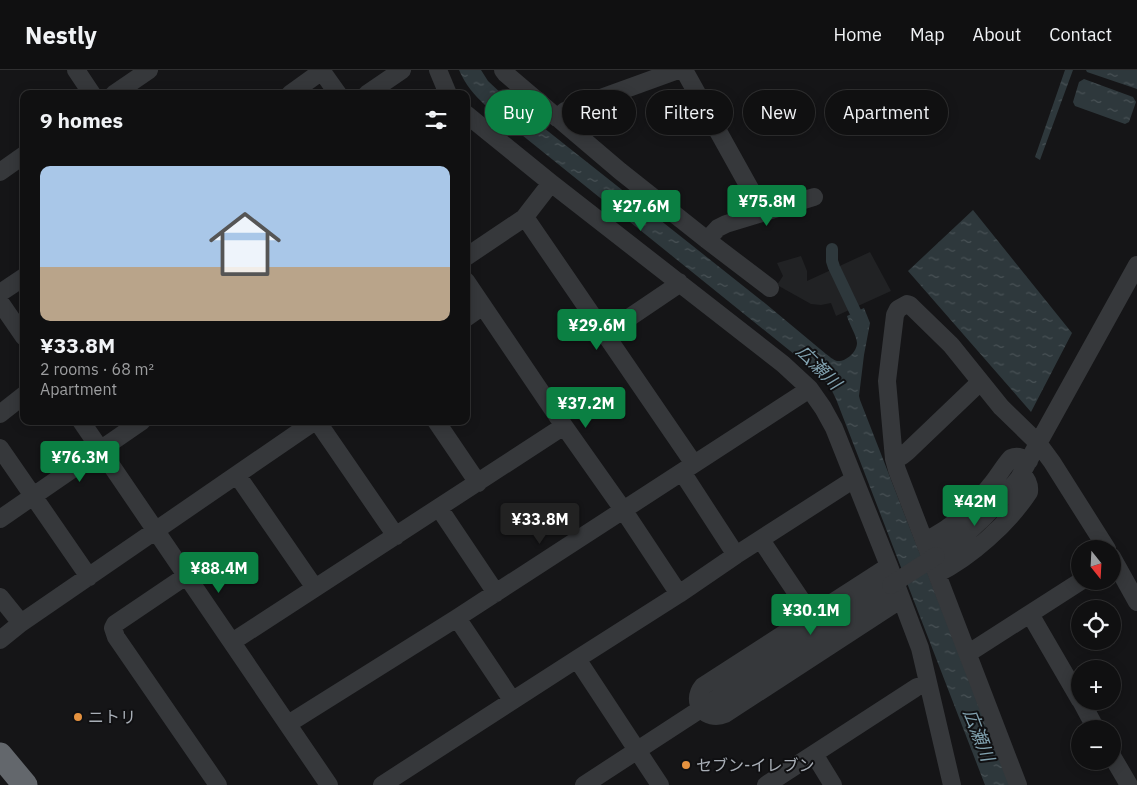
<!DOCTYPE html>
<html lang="en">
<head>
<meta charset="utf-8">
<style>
	:root { --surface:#101011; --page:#19191a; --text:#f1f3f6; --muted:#9c9d9f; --line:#303031; --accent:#0b8043 }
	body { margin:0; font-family:"IBM Plex Sans","Noto Sans JP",sans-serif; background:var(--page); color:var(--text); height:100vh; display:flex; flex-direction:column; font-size:19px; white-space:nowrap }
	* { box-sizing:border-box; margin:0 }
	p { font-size:16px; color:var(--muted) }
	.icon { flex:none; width:28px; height:28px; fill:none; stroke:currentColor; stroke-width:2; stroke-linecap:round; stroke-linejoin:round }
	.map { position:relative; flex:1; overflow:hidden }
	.side { position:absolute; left:20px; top:20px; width:450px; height:335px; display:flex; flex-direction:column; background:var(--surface); border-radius:10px; box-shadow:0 2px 12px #0003,0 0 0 1px var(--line) }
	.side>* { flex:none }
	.guide { position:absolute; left:485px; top:20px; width:475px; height:45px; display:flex; gap:10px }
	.needle { width:32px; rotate:162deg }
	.controls { position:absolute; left:1071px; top:470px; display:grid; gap:10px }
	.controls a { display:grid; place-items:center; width:50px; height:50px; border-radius:50%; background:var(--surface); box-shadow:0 2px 12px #0003,0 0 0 1px var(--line); font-size:25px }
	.price { position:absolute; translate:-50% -42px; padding:0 11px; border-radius:5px; background:var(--accent); color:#fff; font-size:16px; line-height:32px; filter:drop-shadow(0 1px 2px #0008) }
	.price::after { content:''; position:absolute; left:50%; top:30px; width:15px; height:11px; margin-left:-8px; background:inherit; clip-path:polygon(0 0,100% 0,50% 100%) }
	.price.on { background:#222; color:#fff }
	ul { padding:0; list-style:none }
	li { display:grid; align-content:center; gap:10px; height:265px; padding:0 20px }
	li+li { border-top:1px solid var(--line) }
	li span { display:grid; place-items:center; height:155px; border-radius:10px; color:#555 }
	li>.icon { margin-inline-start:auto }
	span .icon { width:90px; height:90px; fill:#fffc; stroke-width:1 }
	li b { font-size:21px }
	h2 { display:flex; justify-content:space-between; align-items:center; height:60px; padding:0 20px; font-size:21px }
	.tag { padding:0 18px; border-radius:22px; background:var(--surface); box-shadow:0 2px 12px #0003,0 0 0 1px var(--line); font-size:18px; line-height:45px }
	.tag.on { background:var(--accent); color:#fff }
	header { display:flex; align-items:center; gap:30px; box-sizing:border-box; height:70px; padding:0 25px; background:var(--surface); border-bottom:1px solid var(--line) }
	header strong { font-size:24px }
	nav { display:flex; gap:28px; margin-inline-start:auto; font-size:18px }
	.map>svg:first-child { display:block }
	.built { fill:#212224 }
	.water { fill:url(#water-ripples) }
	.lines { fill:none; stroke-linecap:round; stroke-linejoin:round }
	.canal { stroke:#2e383c; stroke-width:12 }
	.minor { stroke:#36383b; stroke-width:18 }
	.highway { stroke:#63676c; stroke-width:25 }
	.minor-bridge { stroke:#36383b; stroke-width:18 }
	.poi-dot { fill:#e5923f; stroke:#101012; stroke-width:2 }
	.labels { text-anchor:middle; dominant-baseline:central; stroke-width:4; stroke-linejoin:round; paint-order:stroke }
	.poi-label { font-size:16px; fill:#a8aeb6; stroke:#101012; text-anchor:start }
	.water-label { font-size:18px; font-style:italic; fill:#81a1af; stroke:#101012 }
</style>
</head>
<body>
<header>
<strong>Nestly</strong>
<nav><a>Home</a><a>Map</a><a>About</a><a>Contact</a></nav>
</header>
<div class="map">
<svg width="1137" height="715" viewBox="0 0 1137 715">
	<defs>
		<pattern id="water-ripples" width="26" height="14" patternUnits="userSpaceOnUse" patternTransform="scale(1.25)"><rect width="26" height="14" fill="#2e383c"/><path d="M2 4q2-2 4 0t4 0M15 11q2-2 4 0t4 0" fill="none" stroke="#495256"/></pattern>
	</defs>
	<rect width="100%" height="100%" fill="#151517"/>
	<path class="built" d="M870,182l21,39 -55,25 -5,-13 -10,2 -10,-1 -34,-19 6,-9 -6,-13 24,-7 6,15v10z"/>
	<path class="water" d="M459,0h22l7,11 17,16 261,207 60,50c3,2 7,6 11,7 9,1 20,-9 20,-18 0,-7 -8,-19 -10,-27l17,-8 6,15 -6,32 -5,41 1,4 150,385h-25l-149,-386c-4,-9 -9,-16 -16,-24l-334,-269c-12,-11 -21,-22 -27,-36z
		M1065,0h8l-33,90 -5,-3z
		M1086,0h51v19l-50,-17z
		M1084,9l49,18 3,5 -7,20 -4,2 -50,-18 -2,-4 6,-20z
		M973,140l99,123 -41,79 -123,-141z"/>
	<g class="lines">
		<path class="canal" d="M832,179v12l2,6 28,59"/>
		<path class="minor" d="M76,0l16,24
			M321,0l17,24
			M438,0l10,24
			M503,0l3,4 114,97 87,69 63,48
			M684,0l79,142
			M114,24l35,-24
			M290,24l32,-23
			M367,24l35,-24
			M466,44l85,69 232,181 26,24 14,20 11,20 55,138 31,82 32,137
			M557,48l8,-7 113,-41
			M0,102l24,-17
			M524,148l5,5 165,241
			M707,170l11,-12 8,-4 88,-27
			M466,187l58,-39 27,-35
			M466,211l98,145 60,85 55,83
			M0,223l24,-16
			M0,232l24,35
			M466,248l17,-12
			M605,264l71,-48 3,-4
			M0,344l24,-19
			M81,351l248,364
			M317,351l79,115
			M436,351l42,62
			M0,378l89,129
			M894,389l8,-3 5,-4 68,-65 6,-4
			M682,402l54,83
			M237,405l78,113
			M439,438l57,85
			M0,449l142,-98
			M761,470l51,76
			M924,471c26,-11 49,-33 66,-55 7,-8 13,-19 21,-28 7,-3 11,0 18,3
			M936,486c32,-20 59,-48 83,-78l118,-213
			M1112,487l25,45
			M889,496l-186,120c-14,17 3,36 22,28l172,-112 5,-2
			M937,504c34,-17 71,-50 92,-82 1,-8 -2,-13 -7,-18
			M186,506l-71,48 -2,4 3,9 102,148
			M0,527l21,26
			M1030,544l50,86
			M457,548l55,82
			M0,570l21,-17 294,-202
			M232,572l332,-216
			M967,582l8,-3 106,-68
			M577,589l83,126
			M1081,631l15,28
			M288,654l169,-106 348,-226 4,-4
			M814,684l19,31
			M1112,686l17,29
			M382,715l195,-126 102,-65 57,-39 112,-72 6,-3
			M584,715l307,-200
			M766,715l151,-98 10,-3
			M1018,715l-121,-315 -3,-11 -7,-78 8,-66 3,-6 9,-5 3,1 3,3 38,37 50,62 37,36 14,19 55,87"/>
		<path class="highway" d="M0,685l25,30"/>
		<path class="minor-bridge" d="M891,515l45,-29"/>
	</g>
	<g class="poi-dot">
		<circle cx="78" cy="647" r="5"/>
		<circle cx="686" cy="695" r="5"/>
	</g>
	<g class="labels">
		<g class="poi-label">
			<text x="88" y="647">ニトリ</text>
			<text x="696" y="695">セブン-イレブン</text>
		</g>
		<g class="water-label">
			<text transform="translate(819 297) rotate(45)">広瀬川</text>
			<text transform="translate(979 665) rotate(69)">広瀬川</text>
		</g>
	</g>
</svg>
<div class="controls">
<a><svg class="needle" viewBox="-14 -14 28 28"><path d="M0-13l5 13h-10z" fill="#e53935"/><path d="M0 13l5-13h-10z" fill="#9c9d9f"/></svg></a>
<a><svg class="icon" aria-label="locate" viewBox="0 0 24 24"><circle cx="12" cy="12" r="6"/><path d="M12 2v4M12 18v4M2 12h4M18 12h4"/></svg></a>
<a>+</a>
<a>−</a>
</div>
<b class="price" style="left:767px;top:157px">¥75.8M</b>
<b class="price" style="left:641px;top:162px">¥27.6M</b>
<b class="price" style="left:597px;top:281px">¥29.6M</b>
<b class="price" style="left:586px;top:359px">¥37.2M</b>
<b class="price" style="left:80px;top:413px">¥76.3M</b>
<b class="price" style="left:975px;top:457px">¥42M</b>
<b class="price on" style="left:540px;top:475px">¥33.8M</b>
<b class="price" style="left:219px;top:524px">¥88.4M</b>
<b class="price" style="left:811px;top:566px">¥30.1M</b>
<div class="guide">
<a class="tag on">Buy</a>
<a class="tag">Rent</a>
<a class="tag">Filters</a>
<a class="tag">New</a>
<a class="tag">Apartment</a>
</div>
<section class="side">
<h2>9 homes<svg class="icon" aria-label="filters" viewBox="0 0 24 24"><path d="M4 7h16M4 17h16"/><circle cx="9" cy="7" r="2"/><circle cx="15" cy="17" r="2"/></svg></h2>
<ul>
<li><span style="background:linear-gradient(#a9c7e8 65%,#b9a48a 0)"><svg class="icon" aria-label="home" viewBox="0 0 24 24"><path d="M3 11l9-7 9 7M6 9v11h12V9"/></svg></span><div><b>¥33.8M</b><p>2 rooms · 68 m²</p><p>Apartment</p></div></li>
</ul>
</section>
</div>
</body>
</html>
